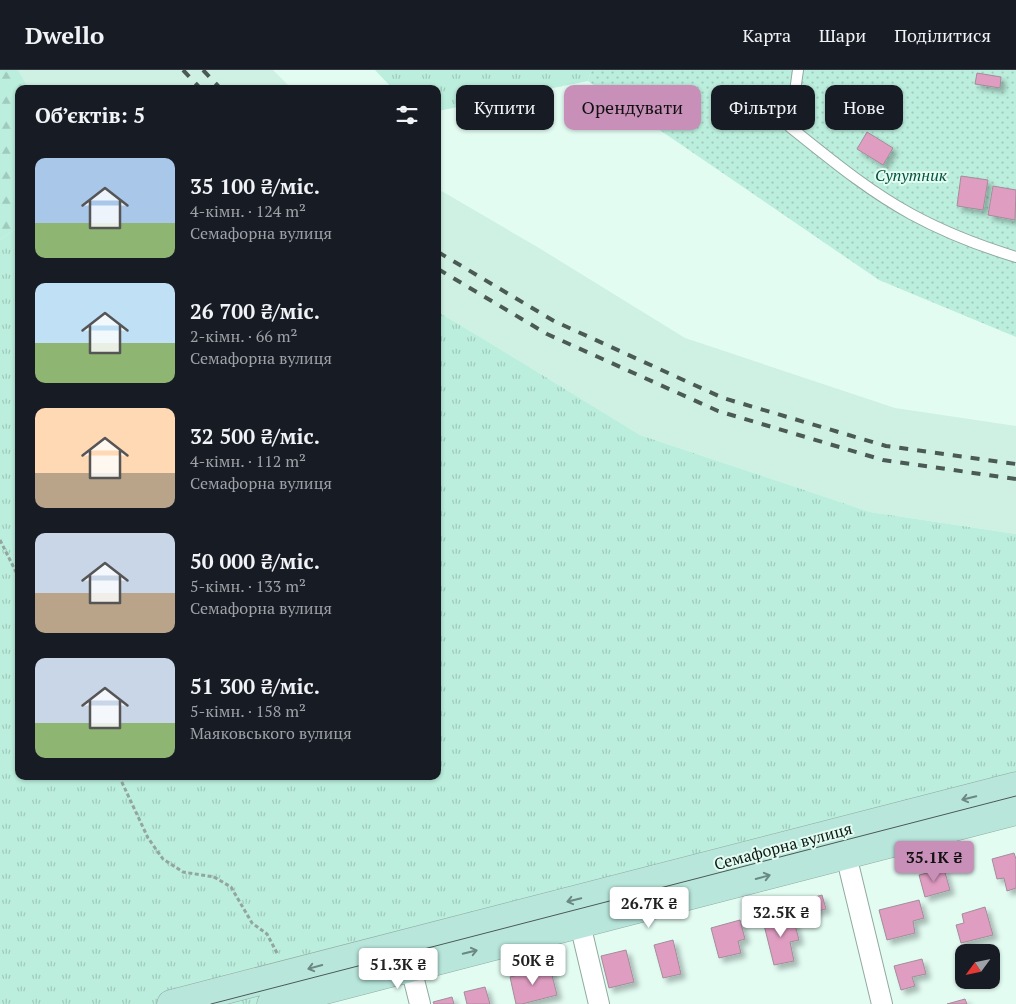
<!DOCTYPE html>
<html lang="uk">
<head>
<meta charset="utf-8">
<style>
	:root { --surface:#171b24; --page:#20242c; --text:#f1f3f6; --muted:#9ea1a6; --line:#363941; --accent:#c88fb8 }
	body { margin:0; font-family:"PT Serif",serif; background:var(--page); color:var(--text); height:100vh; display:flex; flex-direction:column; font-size:19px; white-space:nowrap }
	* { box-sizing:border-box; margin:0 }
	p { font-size:16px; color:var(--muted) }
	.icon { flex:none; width:28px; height:28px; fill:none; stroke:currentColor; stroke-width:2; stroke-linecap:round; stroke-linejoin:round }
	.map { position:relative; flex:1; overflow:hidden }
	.sheet { position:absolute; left:15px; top:15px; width:426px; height:695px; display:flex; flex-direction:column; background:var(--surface); border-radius:10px; box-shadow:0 1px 4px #0004 }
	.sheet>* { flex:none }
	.hud { position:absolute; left:456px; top:15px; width:475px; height:45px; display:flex; gap:10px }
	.needle { width:32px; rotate:237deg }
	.tools { position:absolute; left:955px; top:874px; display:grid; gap:10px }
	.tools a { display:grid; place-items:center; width:45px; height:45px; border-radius:10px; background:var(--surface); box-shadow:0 1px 4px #0004; font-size:25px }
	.price { position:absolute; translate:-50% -42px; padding:0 11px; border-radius:5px; background:#fff; color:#222; font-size:16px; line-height:32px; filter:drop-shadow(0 1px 2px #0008) }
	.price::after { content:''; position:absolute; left:50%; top:30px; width:15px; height:11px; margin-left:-8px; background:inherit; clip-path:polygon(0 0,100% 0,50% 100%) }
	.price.on { background:var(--accent); color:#111 }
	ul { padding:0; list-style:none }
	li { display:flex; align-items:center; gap:15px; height:125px; padding:0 20px }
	li span { display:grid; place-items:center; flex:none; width:140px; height:100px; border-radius:10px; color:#555 }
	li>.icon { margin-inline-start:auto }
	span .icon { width:60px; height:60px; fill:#fffc; stroke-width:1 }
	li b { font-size:21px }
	h2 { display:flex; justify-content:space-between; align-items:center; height:60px; padding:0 20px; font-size:21px }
	.tag { padding:0 18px; border-radius:10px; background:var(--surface); box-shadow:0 1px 4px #0004; font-size:18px; line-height:45px }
	.tag.on { background:var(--accent); color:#111 }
	header { display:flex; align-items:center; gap:30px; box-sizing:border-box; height:70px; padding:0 25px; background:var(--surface); border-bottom:1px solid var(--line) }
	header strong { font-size:24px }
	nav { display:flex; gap:28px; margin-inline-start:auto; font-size:18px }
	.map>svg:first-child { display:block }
	.built { fill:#cef1e4 }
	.grass { fill:url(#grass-tufts) }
	.forest { fill:url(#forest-firs) }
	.garden { fill:url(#garden-dots) }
	.building { fill:#e09dc2; stroke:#a28d98; filter:url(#shadow) }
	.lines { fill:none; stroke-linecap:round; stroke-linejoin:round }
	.lane-casing { stroke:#91a9a0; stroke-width:12 }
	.street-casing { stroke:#91a9a0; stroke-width:22 }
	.secondary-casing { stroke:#91a9a0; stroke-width:29 }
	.path { stroke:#92a69f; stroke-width:3; stroke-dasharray:4 2.5; stroke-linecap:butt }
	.lane { stroke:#fff; stroke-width:10 }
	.street { stroke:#fff; stroke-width:20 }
	.secondary { stroke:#b8e6db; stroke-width:28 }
	.tram { stroke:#4c5a55; stroke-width:1 }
	.rail { stroke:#4c5a55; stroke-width:4; stroke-dasharray:9 9; stroke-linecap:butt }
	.oneway { stroke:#6b8881 }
	.labels { text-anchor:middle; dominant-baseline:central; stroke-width:4; stroke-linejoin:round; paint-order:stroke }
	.park-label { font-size:16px; font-style:italic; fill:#05503e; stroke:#e2fcf2 }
	.street-label { font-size:16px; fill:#0d1613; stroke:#e2fcf2 }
</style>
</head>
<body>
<header>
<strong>Dwello</strong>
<nav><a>Карта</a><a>Шари</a><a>Поділитися</a></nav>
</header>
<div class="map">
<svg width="1016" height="934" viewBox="0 0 1016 934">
	<defs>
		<pattern id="grass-tufts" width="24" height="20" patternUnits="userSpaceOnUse" patternTransform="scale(1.25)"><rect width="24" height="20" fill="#bbeedc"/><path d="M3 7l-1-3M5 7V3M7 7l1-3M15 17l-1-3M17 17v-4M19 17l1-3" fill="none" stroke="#a0cbbc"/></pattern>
		<pattern id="forest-firs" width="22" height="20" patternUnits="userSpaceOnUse" patternTransform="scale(1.25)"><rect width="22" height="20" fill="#bbeedc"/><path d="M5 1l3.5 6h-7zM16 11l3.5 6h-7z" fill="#a0cbbc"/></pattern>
		<pattern id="garden-dots" width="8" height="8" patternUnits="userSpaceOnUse" patternTransform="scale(1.25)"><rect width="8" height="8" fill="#bbeedc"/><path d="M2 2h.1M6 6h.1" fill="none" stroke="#a0cbbc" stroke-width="1.8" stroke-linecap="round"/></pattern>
		<filter id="shadow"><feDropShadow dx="4.5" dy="4.5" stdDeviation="2.5" flood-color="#0004"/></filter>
	</defs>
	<rect width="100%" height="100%" fill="#e2fcf2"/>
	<path class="built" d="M18,0h255l19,19h-263z
		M438,119l101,59 146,90 210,70 121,18v108l-146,-22 -230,-77 -155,-95 -47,-28z"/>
	<path class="grass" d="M375,0h216l-3,11 -150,30v-22h-45z
		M19,156v550h419v-464l47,28 155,95 230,77 146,22v288l-711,182h-305v-764z"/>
	<path class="forest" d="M0,0h18l11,19h-10v137l-19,14z"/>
	<path class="garden" d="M591,0h425v267l-137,-57 -291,-199z"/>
	<path class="building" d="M977,3l24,4 -1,11 -25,-4z
		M867,62l26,16 -10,17 -26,-16z
		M961,106l27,4 -5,30 -26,-4z
		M993,116l23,4 -1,30 -27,-5z
		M1014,783l2,6v29l-9,3 -3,-13 -7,1 -5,-20z
		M944,799l6,21 -25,7 -6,-22z
		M822,825l4,14 -20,5 -3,-14z
		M919,830l5,18 -11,3 2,12 -28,7 -8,-30z
		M985,837l8,28 -32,8 -5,-18 8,-2 -2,-9z
		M792,844l7,26 -9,2 4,19 -20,4 -11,-44z
		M740,850l5,19 -7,2 3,12 -22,5 -8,-30z
		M673,870l8,34 -18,4 -9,-33z
		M626,880l8,32 -25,6 -8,-32z
		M922,889l4,15 -14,3 3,9 -14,4 -7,-24z
		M550,897l7,28 -35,9h-6l-6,-27z
		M485,917l5,17h-23l-3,-12z
		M452,927l2,7h-20l-1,-2z
		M965,929l2,5h-20z"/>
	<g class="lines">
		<g class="lane-casing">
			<path id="lane" d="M798,0l-8,57c39,31 77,63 121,87 33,18 69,32 105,43"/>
		</g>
		<g class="street-casing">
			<path id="street" d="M846,785l36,149
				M580,854l19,80
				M411,898l9,36"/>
		</g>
		<g class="secondary-casing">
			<path id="secondary" d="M171,934l845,-218
				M271,934l745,-193"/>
		</g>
		<path class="path" d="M0,470l19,38
			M119,706l29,62 15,21 20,13 31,5 17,10 21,36 15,11 10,19"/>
		<use href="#lane" class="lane"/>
		<use href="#street" class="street"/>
		<use href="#secondary" class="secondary"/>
		<path class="tram" d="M211,934l805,-208"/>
		<path class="rail" d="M183,0l18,19
			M203,0l18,19
			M438,182l116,69 169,77 163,48 130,18
			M438,199l109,65 171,77 165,49 133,19"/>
	</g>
	<defs><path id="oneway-shaft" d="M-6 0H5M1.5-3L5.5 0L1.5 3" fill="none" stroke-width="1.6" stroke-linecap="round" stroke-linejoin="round" transform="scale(1.25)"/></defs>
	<g class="oneway">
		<use href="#oneway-shaft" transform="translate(969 728) rotate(166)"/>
		<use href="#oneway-shaft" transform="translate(763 807) rotate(-15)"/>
		<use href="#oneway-shaft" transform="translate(574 830) rotate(166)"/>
		<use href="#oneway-shaft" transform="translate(470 882) rotate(-14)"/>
		<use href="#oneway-shaft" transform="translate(315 897) rotate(165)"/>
	</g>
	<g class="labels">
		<g class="park-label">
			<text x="911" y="105">Супутник</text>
		</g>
		<g class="street-label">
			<text transform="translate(783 776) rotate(-15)">Семафорна вулиця</text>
		</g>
	</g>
</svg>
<div class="tools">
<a><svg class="needle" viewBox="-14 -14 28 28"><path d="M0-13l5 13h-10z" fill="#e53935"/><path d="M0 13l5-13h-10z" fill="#9ea1a6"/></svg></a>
</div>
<b class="price on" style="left:934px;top:813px">35.1K ₴</b>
<b class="price" style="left:649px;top:859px">26.7K ₴</b>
<b class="price" style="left:781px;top:868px">32.5K ₴</b>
<b class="price" style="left:533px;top:916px">50K ₴</b>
<b class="price" style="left:398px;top:920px">51.3K ₴</b>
<div class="hud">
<a class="tag">Купити</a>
<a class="tag on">Орендувати</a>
<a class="tag">Фільтри</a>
<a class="tag">Нове</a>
</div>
<section class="sheet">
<h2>Об’єктів: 5<svg class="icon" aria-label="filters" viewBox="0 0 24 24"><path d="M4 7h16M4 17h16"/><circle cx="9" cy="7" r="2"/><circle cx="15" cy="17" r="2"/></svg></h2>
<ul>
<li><span style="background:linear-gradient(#a9c7e8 65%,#8fb573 0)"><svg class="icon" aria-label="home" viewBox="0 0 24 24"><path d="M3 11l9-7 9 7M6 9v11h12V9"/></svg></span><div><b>35 100 ₴/міс.</b><p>4-кімн. · 124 m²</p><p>Семафорна вулиця</p></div></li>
<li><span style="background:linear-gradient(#bfe0f5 60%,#8fb573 0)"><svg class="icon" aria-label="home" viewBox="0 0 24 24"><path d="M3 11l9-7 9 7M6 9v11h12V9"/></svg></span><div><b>26 700 ₴/міс.</b><p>2-кімн. · 66 m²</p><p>Семафорна вулиця</p></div></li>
<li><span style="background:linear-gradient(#ffd9b3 65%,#b9a48a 0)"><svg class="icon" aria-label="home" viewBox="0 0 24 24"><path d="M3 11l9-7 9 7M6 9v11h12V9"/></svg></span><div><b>32 500 ₴/міс.</b><p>4-кімн. · 112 m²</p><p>Семафорна вулиця</p></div></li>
<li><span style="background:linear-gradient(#c9d6e8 60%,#b9a48a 0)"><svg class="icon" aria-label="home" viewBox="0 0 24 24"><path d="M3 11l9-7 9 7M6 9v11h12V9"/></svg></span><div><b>50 000 ₴/міс.</b><p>5-кімн. · 133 m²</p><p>Семафорна вулиця</p></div></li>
<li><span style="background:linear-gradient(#c9d6e8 65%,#8fb573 0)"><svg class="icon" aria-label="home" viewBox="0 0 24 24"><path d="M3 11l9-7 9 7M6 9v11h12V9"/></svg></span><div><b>51 300 ₴/міс.</b><p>5-кімн. · 158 m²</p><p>Маяковського вулиця</p></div></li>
</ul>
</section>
</div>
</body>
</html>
